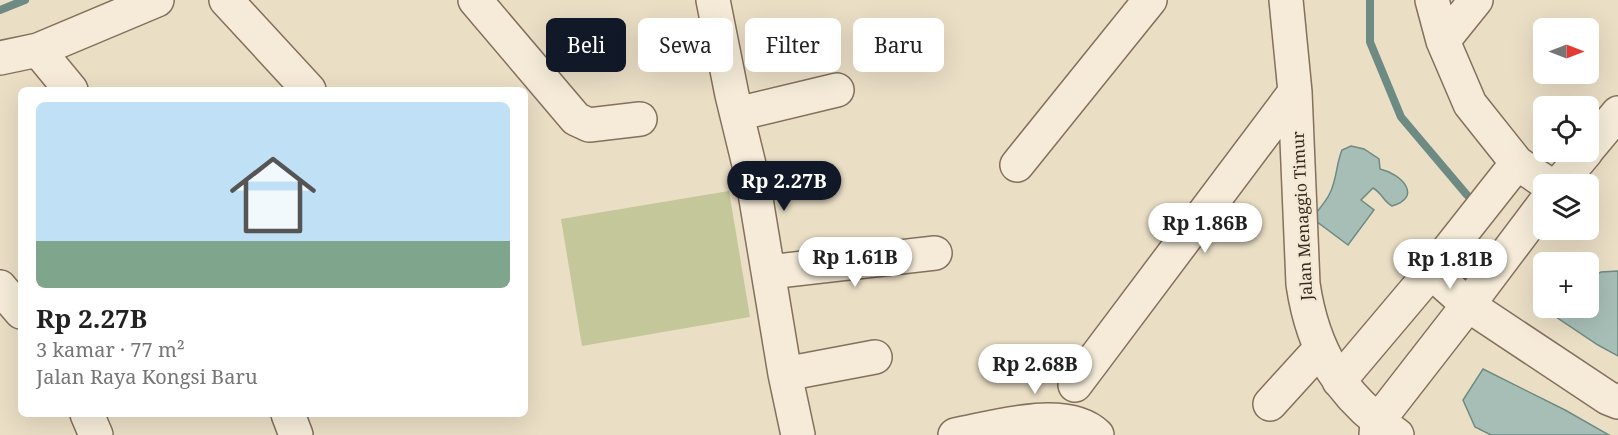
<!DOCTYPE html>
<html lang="id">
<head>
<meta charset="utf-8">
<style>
	:root { --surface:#fff; --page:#f2f2f2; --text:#222; --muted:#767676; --line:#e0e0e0; --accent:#111827 }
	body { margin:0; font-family:"Noto Serif",serif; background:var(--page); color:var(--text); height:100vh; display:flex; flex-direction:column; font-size:22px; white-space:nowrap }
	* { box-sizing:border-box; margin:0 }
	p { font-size:20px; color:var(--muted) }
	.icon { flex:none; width:33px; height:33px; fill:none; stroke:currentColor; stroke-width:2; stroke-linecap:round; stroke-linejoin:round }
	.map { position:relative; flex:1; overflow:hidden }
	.drawer { position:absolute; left:18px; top:87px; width:510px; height:330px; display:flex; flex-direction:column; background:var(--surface); border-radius:9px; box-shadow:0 6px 24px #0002 }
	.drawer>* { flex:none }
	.guide { position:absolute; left:546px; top:18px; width:570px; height:54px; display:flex; gap:12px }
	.needle { width:39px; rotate:90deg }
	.buttons { position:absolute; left:1533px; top:18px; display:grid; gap:12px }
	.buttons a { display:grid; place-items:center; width:66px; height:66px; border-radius:9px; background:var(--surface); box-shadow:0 6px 24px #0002; font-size:30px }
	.price { position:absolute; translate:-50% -51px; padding:0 14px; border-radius:21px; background:#fff; color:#222; font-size:20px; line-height:39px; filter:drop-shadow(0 2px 3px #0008) }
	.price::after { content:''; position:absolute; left:50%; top:36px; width:18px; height:14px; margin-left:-9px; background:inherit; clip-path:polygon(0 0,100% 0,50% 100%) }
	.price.selected { background:var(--accent); color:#fff }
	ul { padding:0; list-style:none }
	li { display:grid; align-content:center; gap:12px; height:318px; padding:0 18px }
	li+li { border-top:2px solid var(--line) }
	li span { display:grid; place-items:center; height:186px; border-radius:9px; color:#555 }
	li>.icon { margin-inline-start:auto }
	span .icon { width:108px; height:108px; fill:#fffc; stroke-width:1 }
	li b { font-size:26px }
	.chip { padding:0 21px; border-radius:9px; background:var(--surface); box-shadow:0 6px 24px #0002; font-size:21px; line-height:54px }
	.chip.selected { background:var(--accent); color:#fff }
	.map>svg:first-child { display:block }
	.green { fill:#c3c79a }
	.water { fill:#a7beb6; stroke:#6e8b83; stroke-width:1.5 }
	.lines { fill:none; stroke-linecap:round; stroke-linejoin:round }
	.stream { stroke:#6e8b83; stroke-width:8 }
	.minor-casing { stroke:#83705d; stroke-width:36 }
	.minor { stroke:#f5ebd8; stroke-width:33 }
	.labels { text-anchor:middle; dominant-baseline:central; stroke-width:4.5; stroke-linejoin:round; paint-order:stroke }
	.street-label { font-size:16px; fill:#35291f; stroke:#f2e8d4 }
</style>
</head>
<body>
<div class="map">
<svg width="1618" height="435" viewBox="0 0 1618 435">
	<rect width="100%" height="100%" fill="#eadec5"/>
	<path class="green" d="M729,191l21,126 -168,29 -21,-127z"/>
	<path class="water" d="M1351,146l13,3 15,10 1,10c22,5 43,28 12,37 -9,-5 -10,-13 -19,-18l-12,12 13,10 -26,35 -36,-27c6,-8 14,-16 18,-25 7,-14 6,-29 12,-43z
		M1618,271v85l-20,-11 -54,-36 44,-1 1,-28 12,-8z
		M1483,369l82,41 44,25h-118l-16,-8 -12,-27z"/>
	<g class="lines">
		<path class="stream" d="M1370,0v42l31,75 66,78
			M0,10l25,-10"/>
		<g class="minor-casing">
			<path id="minor" d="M226,0l83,90
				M475,0l101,119 13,6 51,-6
				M713,0l19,95 21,86 32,193 13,61
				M1286,0l9,92 8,192c10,67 37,112 94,151
				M1432,0l11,41 27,63 47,59 31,21
				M1443,41l33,-41
				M38,50l33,40
				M0,58l38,-8 119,-50
				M737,114l100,-24
				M1588,149l30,-36
				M1017,165l133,-165
				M1559,184l27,-32
				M769,272l166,-19
				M1431,272l37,33 140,93 10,4
				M0,287l21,25
				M785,374l90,-17
				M1339,381l92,-109 86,-109
				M1075,385l220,-293
				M1270,404l50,-55
				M87,414l9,21
				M288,414l8,21
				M955,435c38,-7 111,-30 142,0
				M1376,435l1,-13 91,-117 76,-101"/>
		</g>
		<use href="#minor" class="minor"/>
	</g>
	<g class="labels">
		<g class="street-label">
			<text transform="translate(1302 216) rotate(-93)">Jalan Menaggio Timur</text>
		</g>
	</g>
</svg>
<div class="buttons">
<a><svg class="needle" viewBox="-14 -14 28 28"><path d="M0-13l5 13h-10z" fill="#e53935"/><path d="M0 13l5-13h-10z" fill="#767676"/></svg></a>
<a><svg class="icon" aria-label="locate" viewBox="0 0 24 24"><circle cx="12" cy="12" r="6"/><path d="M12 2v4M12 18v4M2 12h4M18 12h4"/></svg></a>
<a><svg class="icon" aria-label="layers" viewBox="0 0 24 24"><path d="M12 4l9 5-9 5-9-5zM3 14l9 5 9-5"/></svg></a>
<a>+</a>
</div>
<b class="price selected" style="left:784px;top:212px">Rp 2.27B</b>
<b class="price" style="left:1205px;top:254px">Rp 1.86B</b>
<b class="price" style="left:855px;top:288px">Rp 1.61B</b>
<b class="price" style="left:1450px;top:290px">Rp 1.81B</b>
<b class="price" style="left:1035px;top:395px">Rp 2.68B</b>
<div class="guide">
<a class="chip selected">Beli</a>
<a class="chip">Sewa</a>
<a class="chip">Filter</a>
<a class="chip">Baru</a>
</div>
<section class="drawer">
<ul>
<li><span style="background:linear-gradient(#bfe0f5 75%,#7fa58c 0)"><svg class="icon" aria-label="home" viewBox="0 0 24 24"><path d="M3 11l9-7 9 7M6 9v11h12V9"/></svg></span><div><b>Rp 2.27B</b><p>3 kamar · 77 m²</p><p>Jalan Raya Kongsi Baru</p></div></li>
</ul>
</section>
</div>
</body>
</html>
